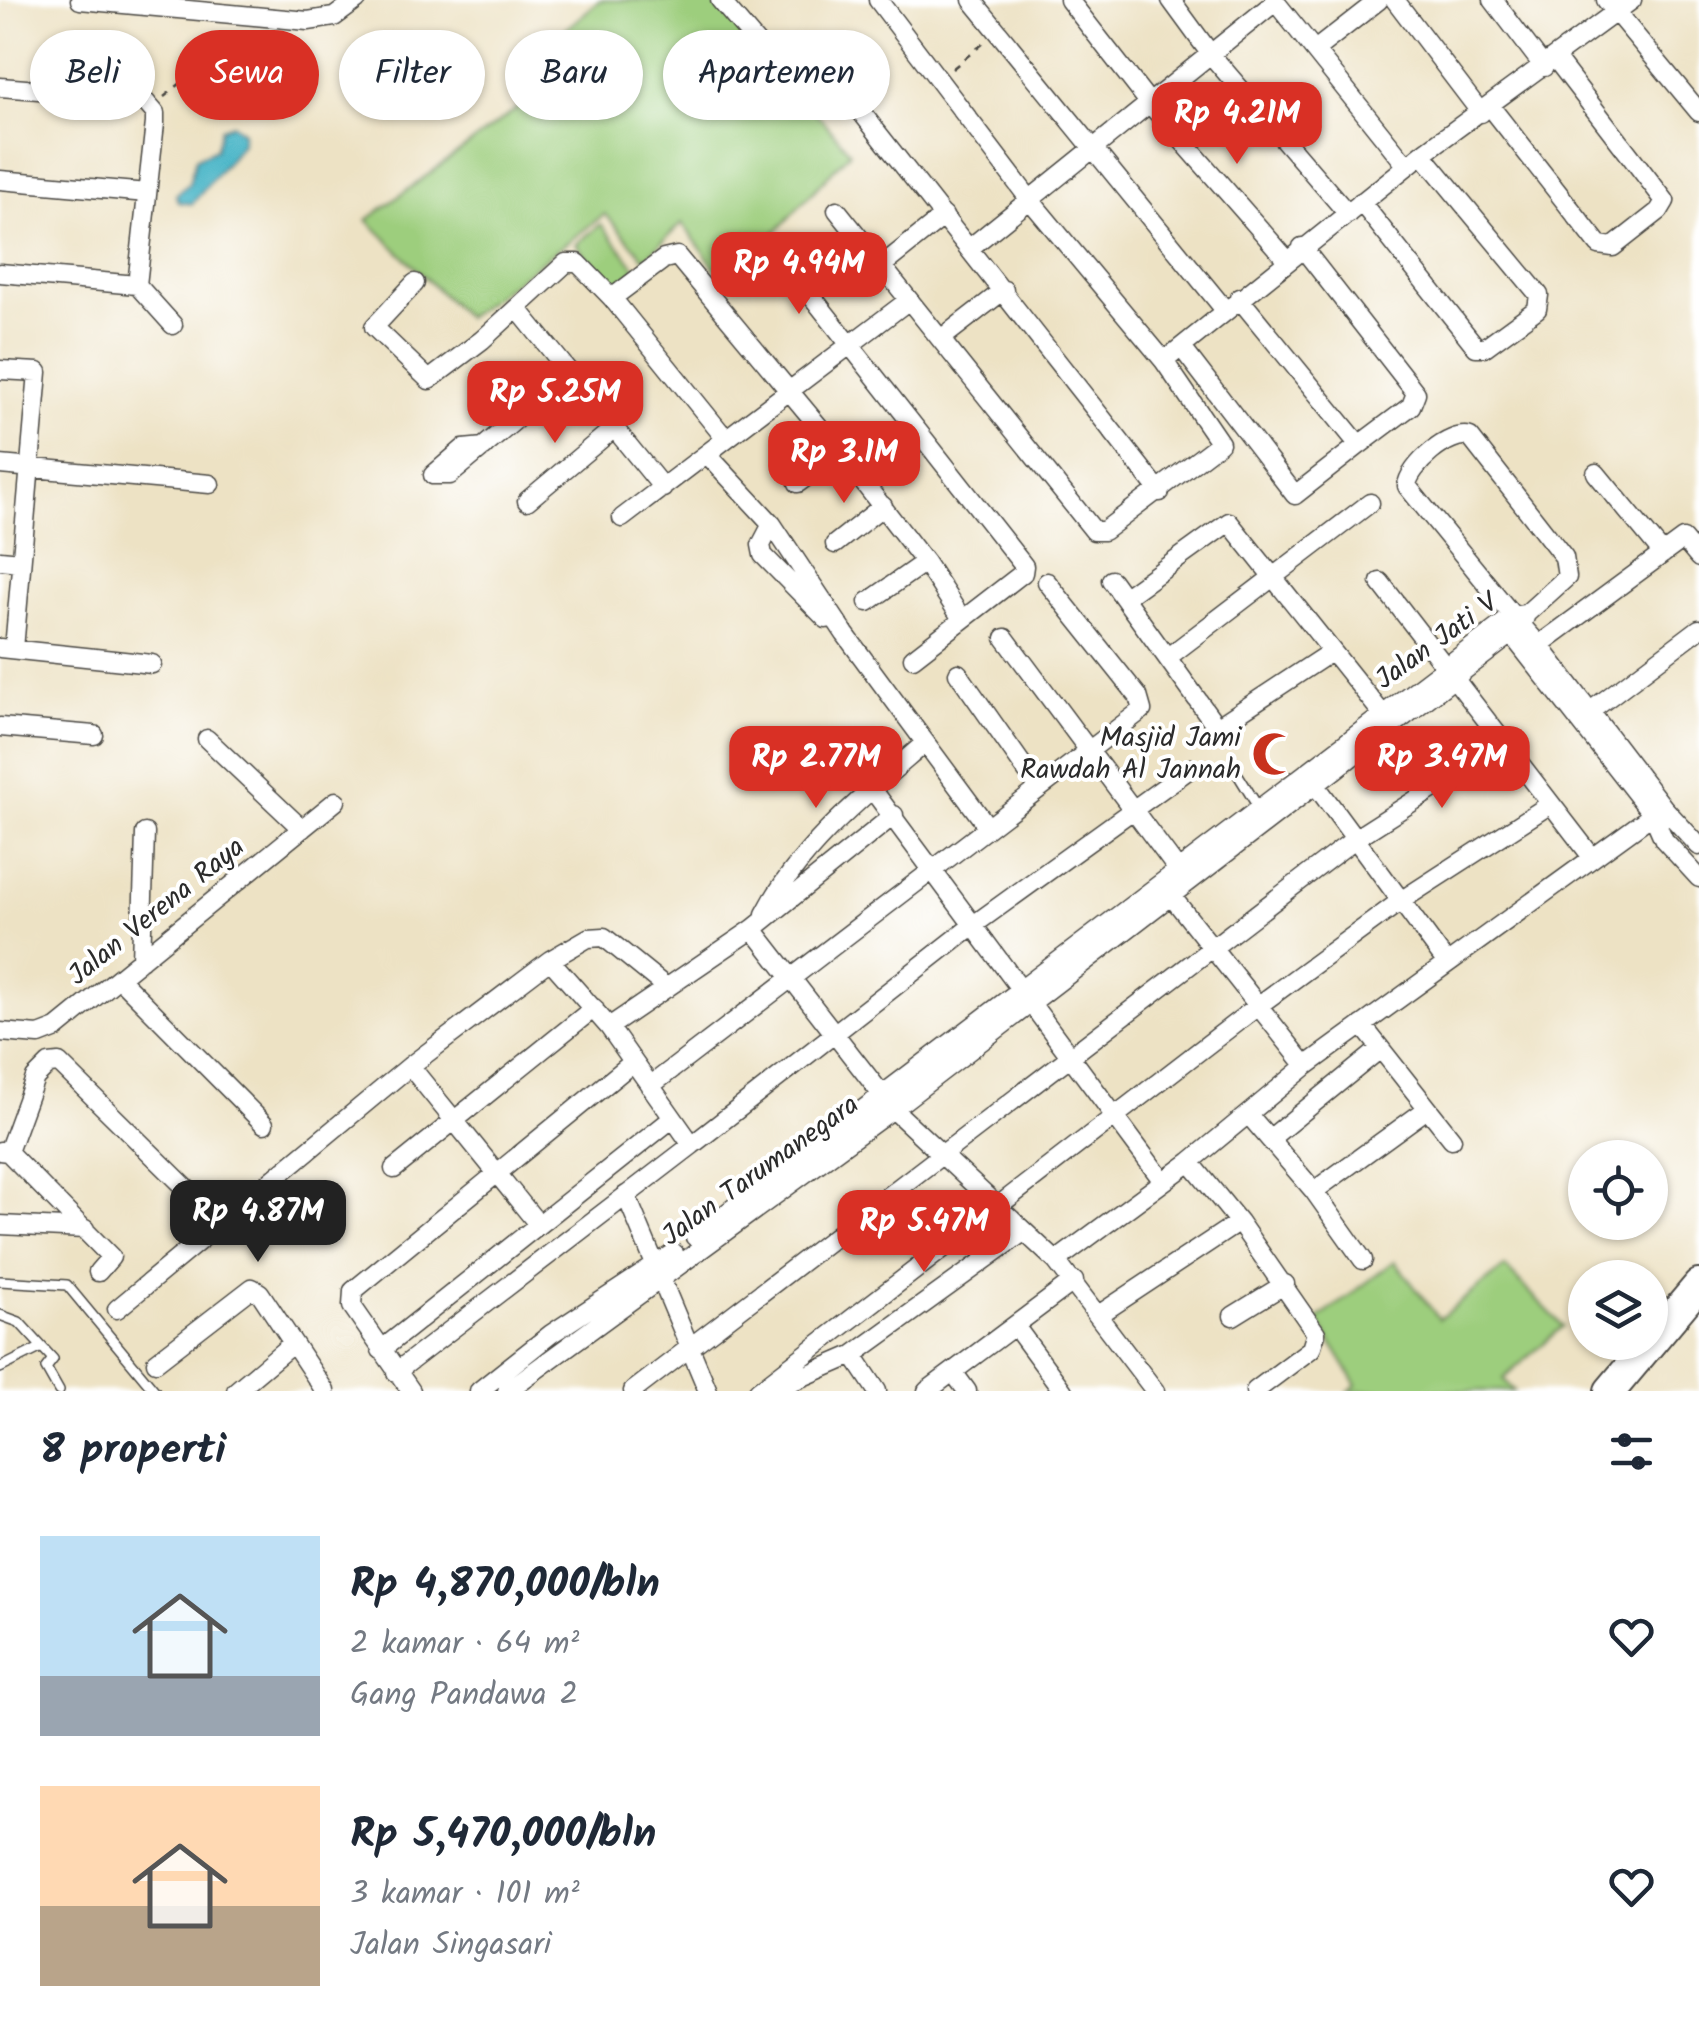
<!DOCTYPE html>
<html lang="id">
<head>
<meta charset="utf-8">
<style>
	:root { --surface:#fff; --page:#f2f2f3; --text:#1f2937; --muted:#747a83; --accent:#d93025 }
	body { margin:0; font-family:Kalam,sans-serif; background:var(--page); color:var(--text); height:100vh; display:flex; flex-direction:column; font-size:38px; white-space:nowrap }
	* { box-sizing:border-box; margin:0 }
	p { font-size:32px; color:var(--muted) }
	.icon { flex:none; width:55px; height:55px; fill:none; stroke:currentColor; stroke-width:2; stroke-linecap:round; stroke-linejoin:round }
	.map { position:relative; height:1391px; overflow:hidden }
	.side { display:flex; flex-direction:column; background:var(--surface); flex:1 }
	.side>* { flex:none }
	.guide { position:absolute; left:30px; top:30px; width:1000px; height:90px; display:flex; gap:20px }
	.buttons { position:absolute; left:1568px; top:1140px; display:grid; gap:20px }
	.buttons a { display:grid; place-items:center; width:100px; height:100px; border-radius:50%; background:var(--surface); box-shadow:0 2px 8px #0004; font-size:50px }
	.price { position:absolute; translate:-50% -85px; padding:0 22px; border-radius:20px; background:var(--accent); color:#fff; font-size:32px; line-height:65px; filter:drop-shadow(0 2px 5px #0008) }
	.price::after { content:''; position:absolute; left:50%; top:60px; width:30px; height:22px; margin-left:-15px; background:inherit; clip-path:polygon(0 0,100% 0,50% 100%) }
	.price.active { background:#222; color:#fff }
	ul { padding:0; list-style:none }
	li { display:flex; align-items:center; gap:30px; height:250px; padding:0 40px }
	li span { display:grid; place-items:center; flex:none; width:280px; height:200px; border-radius:0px; color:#555 }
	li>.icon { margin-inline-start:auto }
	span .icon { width:120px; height:120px; fill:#fffc; stroke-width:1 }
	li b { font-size:42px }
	h2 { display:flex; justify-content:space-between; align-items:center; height:120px; padding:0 40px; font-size:42px }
	.chip { padding:0 35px; border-radius:45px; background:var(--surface); box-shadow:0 2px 8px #0004; font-size:35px; line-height:90px }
	.chip.active { background:var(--accent); color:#fff }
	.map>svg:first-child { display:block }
	.green { fill:#9dce7d; stroke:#647c54; stroke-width:2.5 }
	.water { fill:#4ab5c7; stroke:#3a7079; stroke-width:2.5 }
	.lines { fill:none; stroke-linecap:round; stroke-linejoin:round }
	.lane-casing { stroke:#484642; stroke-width:12 }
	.street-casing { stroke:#484642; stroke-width:21 }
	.highway-casing { stroke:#484642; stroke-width:34 }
	.path { stroke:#484642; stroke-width:2.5; stroke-dasharray:8 8; stroke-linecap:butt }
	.lane { stroke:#fff; stroke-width:9 }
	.street { stroke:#fff; stroke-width:18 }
	.highway { stroke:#fff; stroke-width:30 }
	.labels { text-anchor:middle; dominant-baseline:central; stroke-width:8; stroke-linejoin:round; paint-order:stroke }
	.street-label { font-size:28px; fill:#2b2b2b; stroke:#fff }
	.poi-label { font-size:28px; fill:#2b2b2b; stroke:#fff; text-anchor:end }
</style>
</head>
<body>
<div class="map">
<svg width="1699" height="1391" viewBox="0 0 1699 1391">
	<rect width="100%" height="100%" fill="#fff"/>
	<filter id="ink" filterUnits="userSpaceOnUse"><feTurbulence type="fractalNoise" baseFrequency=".01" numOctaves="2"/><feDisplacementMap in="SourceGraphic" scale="20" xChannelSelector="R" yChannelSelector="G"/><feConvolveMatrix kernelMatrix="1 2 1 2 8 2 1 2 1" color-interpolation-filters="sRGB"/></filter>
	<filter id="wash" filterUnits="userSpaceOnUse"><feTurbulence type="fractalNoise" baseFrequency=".0048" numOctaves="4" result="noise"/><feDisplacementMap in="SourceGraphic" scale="40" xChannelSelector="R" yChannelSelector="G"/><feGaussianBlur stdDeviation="2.25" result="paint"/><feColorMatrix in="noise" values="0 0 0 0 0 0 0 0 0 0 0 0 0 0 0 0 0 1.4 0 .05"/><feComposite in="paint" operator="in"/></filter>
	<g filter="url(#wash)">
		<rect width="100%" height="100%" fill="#ede2c4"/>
		<path class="green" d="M600,0h118l132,152 -123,132 -45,-61 -37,36 -40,-45 -139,104 -99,-98 163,-121 -14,-28z
			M601,224l36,45 -25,20 -36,-45z
			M1395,1261l44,58 66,-52 58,59 -60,53 11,12h-165l8,-6 -40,-65z"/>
		<path class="water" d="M233,124l10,8 -1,12 -50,60 -14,-2 -2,-7 13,-12 7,-25 20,-9 5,-21z"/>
	</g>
	<g filter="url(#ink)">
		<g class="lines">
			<g class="lane-casing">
				<path id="lane" d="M1232,765l26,42
					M0,1281l67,4 88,106
					M0,1315l19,7 34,37 -7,9 13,23
					M0,1368l42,-21"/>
			</g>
			<g class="street-casing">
				<path id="street" d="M80,0l228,21 26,-4 23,-17
					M720,0l45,53
					M972,0l253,310
					M1069,0l82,105 136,155
					M1171,0l41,56 136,158
					M1274,0l133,166
					M1395,0l86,113
					M1493,0l51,67
					M1606,0l93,112
					M1315,50l64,-50
					M836,80l324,412
					M0,87l142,11 13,15v10l-18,162 36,40
					M1490,106l109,139 14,2 46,-36 6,-10 -110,-143
					M0,180l147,13
					M1361,202l115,145h9l52,-38 2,-14 -117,-141
					M837,210l257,321h10l116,-88 -56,-82 -134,-161 -152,-200
					M971,247l304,-245
					M784,261l240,305 -1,7 -110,85
					M884,264l60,-48
					M0,273l137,12
					M415,283l-41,44 55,53 53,-40 84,-77h12l34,35 113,140
					M612,298l52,-39 13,-3 163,196 85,110 37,57
					M1239,298l120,147 52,-39 5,-13 -114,-146
					M517,308l146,180
					M942,338l62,-48
					M1182,348l113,147 64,-50
					M1164,361l258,-207 210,-154
					M0,370l38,2 -24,277
					M484,447l-21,2 -30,26h17l121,-102
					M707,454l65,70 73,110 142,192
					M0,465l210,19
					M1596,473l67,81
					M798,483l42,-31
					M527,501l86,-72
					M622,518l287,-218
					M772,524l-11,21 2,10 63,64
					M835,544l48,-38
					M0,560l21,2
					M1111,580l106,147 114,-75
					M1380,582l212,275
					M1125,597l104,-75 159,199
					M868,602l57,-40
					M1512,635l141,180 11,25 35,38
					M1005,638l179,240
					M1539,645l144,-106 16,19
					M0,648l152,16
					M1168,657l202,-154
					M958,673l80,114
					M1584,716l115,-87
					M0,727l94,8
					M207,739l95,90
					M1309,776l137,186
					M872,789l290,391
					M1663,807l36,39
					M1165,888l141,178
					M765,914c35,-68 102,-121 159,-170
					M753,929l140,180 163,152 99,130
					M141,960l4,-127
					M550,960l38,-22 16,-1 63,51
					M119,978l145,146
					M1362,1025l90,114
					M609,1027l144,-98 141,-114
					M0,1032l39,3 18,-7 279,-227
					M410,1066l128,158
					M650,1086l492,-376 -4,-14 -91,-114
					M1248,1114l66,77 49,69
					M1272,1137l108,-88
					M0,1151l8,1 103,105 -13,15
					M8,1152l27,-74 14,-14 10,-1 131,129
					M1190,1162l49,60 77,111 -5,16 -56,42
					M394,1169l200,-161
					M1314,1191l113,-82
					M626,1195l82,196
					M0,1225l85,4
					M695,1237l818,-621 12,-2
					M117,1309l293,-243 140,-106 59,67 83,118 280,-219 219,-158
					M1100,1314l139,-92
					M1233,1316l52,-32
					M1015,1326l48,65
					M381,1350l292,-232
					M853,1355l24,36
					M156,1362l96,-74 8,5 65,98
					M396,1372l296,-227
					M953,1372l14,19
					M236,1391l57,-48
					M411,1391l-59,-85 1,-15 279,-228
					M479,1391l72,-57 123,-81
					M507,1391l386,-282 629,-483 4,-12 41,-37 -3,-20 -94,-120c-20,-7 -62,30 -63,49l106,130 26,29 124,162 -357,259 -116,96 -134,99
					M633,1391l723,-553 147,-94
					M758,1391l501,-386 143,-105 147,-95
					M770,1391l83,-36 169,-122
					M927,1391l147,-110"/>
			</g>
			<g class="highway-casing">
				<path id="highway" d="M1610,1391l89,-106"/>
			</g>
			<path class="path" d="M952,69l33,-27
				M164,97l79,-65"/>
			<use href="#lane" class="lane"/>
			<use href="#street" class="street"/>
			<use href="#highway" class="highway"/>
		</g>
	</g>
	<defs>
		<g id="mosque-bare" transform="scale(3.45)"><path d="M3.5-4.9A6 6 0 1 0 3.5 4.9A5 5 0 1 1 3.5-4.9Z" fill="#c8321e" stroke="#fff" stroke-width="2.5" paint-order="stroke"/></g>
	</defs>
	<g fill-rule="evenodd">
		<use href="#mosque-bare" x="1274" y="754"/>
	</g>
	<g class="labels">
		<g class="street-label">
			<text transform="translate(1437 642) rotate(-36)">Jalan Jati V</text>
			<text transform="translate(157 912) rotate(-39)">Jalan Verena Raya</text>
			<text transform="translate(761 1171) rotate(-36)">Jalan Tarumanegara</text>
		</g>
		<g class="poi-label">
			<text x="1241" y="738">Masjid Jami<tspan x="1241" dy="32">Rawdah Al Jannah</tspan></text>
		</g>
	</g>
</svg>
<div class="buttons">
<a><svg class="icon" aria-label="locate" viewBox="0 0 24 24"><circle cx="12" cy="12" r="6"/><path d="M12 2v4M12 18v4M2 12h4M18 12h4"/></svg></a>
<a><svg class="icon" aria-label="layers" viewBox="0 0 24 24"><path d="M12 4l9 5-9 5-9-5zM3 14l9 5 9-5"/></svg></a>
</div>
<b class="price" style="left:1237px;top:167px">Rp 4.21M</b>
<b class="price" style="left:799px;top:317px">Rp 4.94M</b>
<b class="price" style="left:555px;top:446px">Rp 5.25M</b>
<b class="price" style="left:844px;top:506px">Rp 3.1M</b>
<b class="price" style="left:816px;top:811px">Rp 2.77M</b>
<b class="price" style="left:1442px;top:811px">Rp 3.47M</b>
<b class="price active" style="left:258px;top:1265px">Rp 4.87M</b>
<b class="price" style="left:924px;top:1275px">Rp 5.47M</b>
<div class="guide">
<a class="chip">Beli</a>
<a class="chip active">Sewa</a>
<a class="chip">Filter</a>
<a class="chip">Baru</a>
<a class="chip">Apartemen</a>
</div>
</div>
<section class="side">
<h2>8 properti<svg class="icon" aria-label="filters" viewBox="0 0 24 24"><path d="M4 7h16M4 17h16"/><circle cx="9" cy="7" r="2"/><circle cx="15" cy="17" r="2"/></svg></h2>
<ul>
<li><span style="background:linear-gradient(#bfe0f5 70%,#9aa5b1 0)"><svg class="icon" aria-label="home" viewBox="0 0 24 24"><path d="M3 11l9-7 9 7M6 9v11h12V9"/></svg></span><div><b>Rp 4,870,000/bln</b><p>2 kamar · 64 m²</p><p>Gang Pandawa 2</p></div><svg class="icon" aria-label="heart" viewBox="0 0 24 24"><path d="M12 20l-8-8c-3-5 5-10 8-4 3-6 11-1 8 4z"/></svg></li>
<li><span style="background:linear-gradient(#ffd9b3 60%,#b9a48a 0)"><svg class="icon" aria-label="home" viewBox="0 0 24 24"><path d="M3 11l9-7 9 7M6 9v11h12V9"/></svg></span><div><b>Rp 5,470,000/bln</b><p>3 kamar · 101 m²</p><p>Jalan Singasari</p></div><svg class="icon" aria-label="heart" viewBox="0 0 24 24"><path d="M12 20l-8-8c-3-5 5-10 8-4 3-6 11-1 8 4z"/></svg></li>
</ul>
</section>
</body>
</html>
